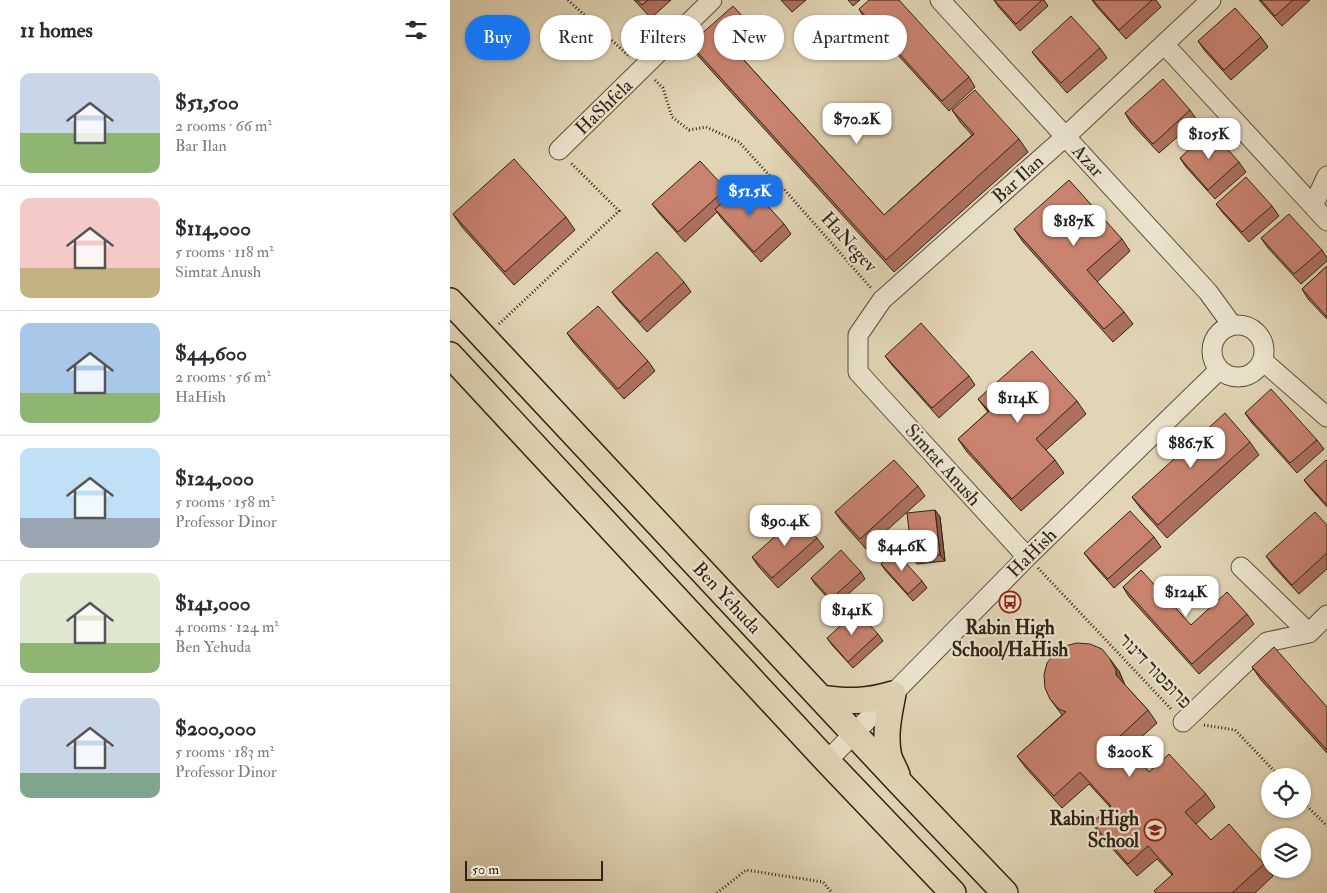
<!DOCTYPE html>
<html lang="en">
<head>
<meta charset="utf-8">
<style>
	:root { --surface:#fff; --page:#f2f2f3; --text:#2b2b33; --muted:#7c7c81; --line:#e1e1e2; --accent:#1a73e8 }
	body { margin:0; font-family:"IM FELL Double Pica","Frank Ruhl Libre",serif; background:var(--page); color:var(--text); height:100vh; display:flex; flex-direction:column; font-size:19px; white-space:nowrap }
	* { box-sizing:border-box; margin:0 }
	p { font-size:16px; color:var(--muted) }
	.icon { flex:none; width:28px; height:28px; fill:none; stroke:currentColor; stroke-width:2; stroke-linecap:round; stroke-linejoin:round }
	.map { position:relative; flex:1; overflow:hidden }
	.panel { display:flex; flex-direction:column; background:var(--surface); width:450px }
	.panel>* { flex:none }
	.top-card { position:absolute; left:15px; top:15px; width:475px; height:45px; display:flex; gap:10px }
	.fabs { position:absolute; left:811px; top:768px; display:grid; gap:10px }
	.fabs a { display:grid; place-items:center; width:50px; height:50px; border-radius:50%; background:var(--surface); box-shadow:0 1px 4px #0004; font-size:25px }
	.scale { position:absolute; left:15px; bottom:12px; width:138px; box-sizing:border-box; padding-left:5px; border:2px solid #2d2317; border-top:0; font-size:14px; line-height:18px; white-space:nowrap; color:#2d2317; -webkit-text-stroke:4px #ece4cf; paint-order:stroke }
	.price { position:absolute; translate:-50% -42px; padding:0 11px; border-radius:10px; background:#fff; color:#222; font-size:16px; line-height:32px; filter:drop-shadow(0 1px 2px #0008) }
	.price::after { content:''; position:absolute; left:50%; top:30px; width:15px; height:11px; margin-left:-8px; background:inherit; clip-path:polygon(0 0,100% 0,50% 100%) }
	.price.selected { background:var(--accent); color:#fff }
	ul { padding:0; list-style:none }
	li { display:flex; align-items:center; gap:15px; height:125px; padding:0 20px }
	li+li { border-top:1px solid var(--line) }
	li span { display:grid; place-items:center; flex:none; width:140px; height:100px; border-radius:10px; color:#555 }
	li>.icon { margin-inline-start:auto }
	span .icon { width:60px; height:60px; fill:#fffc; stroke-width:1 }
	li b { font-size:21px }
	h2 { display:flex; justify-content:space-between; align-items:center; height:60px; padding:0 20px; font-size:21px }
	.chip { padding:0 18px; border-radius:22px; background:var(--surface); box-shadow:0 1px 4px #0004; font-size:18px; line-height:45px }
	.chip.selected { background:var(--accent); color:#fff }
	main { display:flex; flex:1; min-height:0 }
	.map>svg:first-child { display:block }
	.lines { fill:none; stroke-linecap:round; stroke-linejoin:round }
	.minor-casing { stroke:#5a503e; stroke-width:21 }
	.major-casing { stroke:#2d2317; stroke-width:28 }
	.path { stroke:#2d2317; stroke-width:3; stroke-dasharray:1 2.5; stroke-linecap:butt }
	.minor { stroke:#ece4cf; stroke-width:19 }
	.major { stroke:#e1d5b5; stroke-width:25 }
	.wall { fill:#ad705f; stroke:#2d2317 }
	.shaded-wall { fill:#8d5b4d; stroke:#2d2317 }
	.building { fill:#c9826e; stroke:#2d2317 }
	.labels { text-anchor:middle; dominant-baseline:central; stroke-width:4.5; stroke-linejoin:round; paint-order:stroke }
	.street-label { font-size:19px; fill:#2d2317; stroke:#ece4cf }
	.poi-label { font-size:19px; font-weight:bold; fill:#2d2317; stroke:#ece4cf }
</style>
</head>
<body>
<main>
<section class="panel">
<h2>11 homes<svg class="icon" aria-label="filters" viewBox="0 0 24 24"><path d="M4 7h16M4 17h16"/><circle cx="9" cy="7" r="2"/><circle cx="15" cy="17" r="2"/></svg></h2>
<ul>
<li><span style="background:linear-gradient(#c9d6e8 60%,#8fb573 0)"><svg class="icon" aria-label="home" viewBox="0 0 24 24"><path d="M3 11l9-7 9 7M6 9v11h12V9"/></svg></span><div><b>$51,500</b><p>2 rooms · 66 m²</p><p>Bar Ilan</p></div></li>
<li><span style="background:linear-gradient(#f6c9c9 70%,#c2b280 0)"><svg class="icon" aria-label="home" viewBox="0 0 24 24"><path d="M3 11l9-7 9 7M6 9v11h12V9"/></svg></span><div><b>$114,000</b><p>5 rooms · 118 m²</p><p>Simtat Anush</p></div></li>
<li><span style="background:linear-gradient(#a9c7e8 70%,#8fb573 0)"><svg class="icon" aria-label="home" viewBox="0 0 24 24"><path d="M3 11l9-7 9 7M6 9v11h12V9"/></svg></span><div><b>$44,600</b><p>2 rooms · 56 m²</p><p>HaHish</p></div></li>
<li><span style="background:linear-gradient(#bfe0f5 70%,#9aa5b1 0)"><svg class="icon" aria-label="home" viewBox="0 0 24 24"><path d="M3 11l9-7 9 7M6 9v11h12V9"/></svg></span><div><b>$124,000</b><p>5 rooms · 158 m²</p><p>Professor Dinor</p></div></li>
<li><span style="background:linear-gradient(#dfe7d0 70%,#8fb573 0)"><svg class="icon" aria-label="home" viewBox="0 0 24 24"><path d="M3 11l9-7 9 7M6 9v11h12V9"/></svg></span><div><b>$141,000</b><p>4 rooms · 124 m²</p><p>Ben Yehuda</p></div></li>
<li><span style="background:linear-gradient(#c9d6e8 75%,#7fa58c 0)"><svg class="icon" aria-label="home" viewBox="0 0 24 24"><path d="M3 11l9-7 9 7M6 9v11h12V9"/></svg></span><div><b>$200,000</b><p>5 rooms · 183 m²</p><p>Professor Dinor</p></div></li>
</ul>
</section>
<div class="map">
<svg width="877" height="893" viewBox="0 0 877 893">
	<rect width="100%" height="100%" fill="#e1d5b5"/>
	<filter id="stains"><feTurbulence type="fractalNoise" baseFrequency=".004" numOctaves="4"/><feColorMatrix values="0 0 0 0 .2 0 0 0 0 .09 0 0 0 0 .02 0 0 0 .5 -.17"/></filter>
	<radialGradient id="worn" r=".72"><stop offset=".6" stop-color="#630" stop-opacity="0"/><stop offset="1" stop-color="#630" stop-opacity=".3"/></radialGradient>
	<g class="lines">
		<g class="minor-casing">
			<path id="minor" d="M490,0l268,292 24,33
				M714,44l163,177
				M109,150l153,-150
				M863,206l14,-30
				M762 351a26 26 0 1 1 52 0a26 26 0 1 1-52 0Z
				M813,361l64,56
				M577,557l-169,-185v-37l24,-35 183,-163 146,-137
				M791,567l68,66
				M733,722l84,-80 42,-9 18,-18
				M377,761l200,-204 192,-187"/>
		</g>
		<g class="major-casing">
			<path id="major" d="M0,301l451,483 104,109
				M0,355l377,406 126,132
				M371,698c27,4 46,4 72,-4 -4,20 -9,43 -4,63 2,6 6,12 8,18"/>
		</g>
		<path class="path" d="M118,0l62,57
			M205,80l8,8 9,29 17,13 17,-3 33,15 30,33 -4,10 6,7 12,-4 88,100
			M49,324l120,-113 -49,-49
			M588,568l133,141
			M754,725l31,5 44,46
			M852,801l25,25
			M267,893l29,-23 77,12 9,11"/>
		<use href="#minor" class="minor"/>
		<use href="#major" class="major"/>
	</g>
	<path class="wall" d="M184,0h37l-20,18z
		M331,0h25l-14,12z
		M398,0h12l-7,6z
		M544,0h50l4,6 -28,25 -22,-25z
		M642,0h64l5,7 -35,32 -28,-31z
		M809,0h51l-28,26z
		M409,9l110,68 6,10 -26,24 -84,-92z
		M304,29l9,13 -20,17 141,156 88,-80 -11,-12 -9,-13 67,29 9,13 -134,120 -195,-215 -9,-13z
		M811,37l7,10 -37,33 -26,-29 -7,-10z
		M650,48l7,10 -40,35 -28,-32 -7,-9z
		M740,110l7,10 -38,33 -28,-30 -6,-10z
		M730,158l59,4 7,10 -31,27 -29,-32z
		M276,189l4,7 54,28 7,10 -30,28 -39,-43 -5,-7 -32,30 -26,-29 -7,-9z
		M766,204l56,2 7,10 -30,26 -26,-29z
		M3,214l113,3 9,13 -61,55 -52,-58z
		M564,229l108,10 8,12 -33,31 27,30 9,12 -20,18 -90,-100z
		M811,238l61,12 5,8v3l-26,23 -33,-36z
		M877,266v53l-19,-20 -6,-10z
		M234,282l7,10 -44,40 -28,-31 -7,-9z
		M117,333l81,28 7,10 -31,28 -50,-56z
		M435,356l84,20 6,9 -36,33 -47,-53z
		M528,399l99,2 9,13 -40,36 9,10 9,13 -43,38 -54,-59 -9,-13 30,-27z
		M795,413l72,27 7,9 -27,24 -45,-50z
		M800,442l9,13 -92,83 -26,-29 -9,-12z
		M877,461v46l-16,-18 -7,-9z
		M468,486l7,10 -59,53 -24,-27 -7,-10z
		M485,510l5,7 5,44 -28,3 -5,-6z
		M877,525v44l-28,25 -26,-28 -7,-10z
		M704,537l7,10 -47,41 -23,-26 -7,-9z
		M367,538l7,9 -46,41 -19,-21 -7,-10z
		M431,564l41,17 5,7 -14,13 -28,-31z
		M411,572l4,7 -30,27 -20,-22 -4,-6z
		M673,587l68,38 56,-11 7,10 -55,50 -70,-77z
		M428,634l5,7 -30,27 -21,-23 -5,-7z
		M802,667l75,40v46l-66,-73z
		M669,671l5,12 1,2 23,25 9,13 -29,26 21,23 57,22 9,13 -19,17 15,16 53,24 9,12 -18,17h-100l17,-18 -15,-16 -20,17 -36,-40 -9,-13 18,-16 -21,-23 -27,24 -36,-40 -9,-12 45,-41 -12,-16z"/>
	<path class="shaded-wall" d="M485,510l5,7 5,44 -5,-6z
		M660,659l9,12 5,12 1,5 -9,-13z"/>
	<path class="building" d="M187,0h11l-6,5z
		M419,0h30l70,77 -27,24 -83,-92z
		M544,0h48l-26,24z
		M643,0h59l-33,30z
		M811,0h32l-18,16z
		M283,6l21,23 -21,19 151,167 90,-81 -22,-24 23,-20 44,49 -133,121 -196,-216z
		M785,8l26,29 -37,33 -26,-29z
		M621,16l29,32 -39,35 -29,-31z
		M713,79l27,31 -37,34 -28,-31z
		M760,130l29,32 -31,28 -28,-32z
		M64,159l52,58 -61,55 -52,-58z
		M250,161l26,28 -48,43 -26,-28z
		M796,177l26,29 -30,26 -26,-28z
		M619,180l53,59 -35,31 37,42 -20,17 -90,-100z
		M296,182l38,42 -30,28 -39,-43z
		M839,214l33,36 -28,24 -33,-36z
		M207,252l27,30 -44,40 -28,-30z
		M877,266v51l-25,-28z
		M148,306l50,55 -30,28 -51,-56z
		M471,323l48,53 -37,32 -47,-52z
		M582,351l45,50 -41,38 19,21 -43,39 -54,-60 31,-28 -11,-12z
		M821,389l46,51 -27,23 -45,-50z
		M775,413l25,29 -92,83 -26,-28z
		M444,460l24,26 -58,53 -25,-27z
		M876,460l1,1v44l-23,-25z
		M485,510l5,45 -28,3 -5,-45z
		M680,511l24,26 -46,42 -24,-26z
		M865,512l12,13v28l-35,32 -26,-29z
		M348,516l19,22 -45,40 -20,-21z
		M391,550l20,22 -30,27 -20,-21z
		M445,551l27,30 -14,13 -27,-30z
		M691,570l50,55 36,-33 20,22 -55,50 -69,-77z
		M407,611l21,23 -30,28 -21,-24z
		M627,643l13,1 12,5 8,10 6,11v5l32,35 -30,28 31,34 20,-18 37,40 -21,18 26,28 18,-16 35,40 -32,29h-76l-2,-2 19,-17 -25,-28 -20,18 -36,-41 19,-17 -31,-34 -26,24 -37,-40 49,-44 -7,-3 -9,-10 -5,-11 -1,-13 3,-12 8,-10 10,-7z
		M824,647l53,60v43l-75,-83z"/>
	<defs>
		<g id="bus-ring" transform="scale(1.125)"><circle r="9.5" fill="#ece4cf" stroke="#8f2418" stroke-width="1.5"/><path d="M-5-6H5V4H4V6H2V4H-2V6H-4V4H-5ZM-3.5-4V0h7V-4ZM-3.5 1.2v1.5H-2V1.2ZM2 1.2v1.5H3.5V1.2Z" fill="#8f2418"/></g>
		<g id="school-ring" transform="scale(1.125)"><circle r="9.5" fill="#ece4cf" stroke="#8f2418" stroke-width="1.5"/><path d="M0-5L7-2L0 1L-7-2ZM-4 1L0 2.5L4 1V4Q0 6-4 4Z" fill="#8f2418"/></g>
	</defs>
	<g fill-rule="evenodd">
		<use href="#bus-ring" x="560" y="602"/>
		<use href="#school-ring" x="705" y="830"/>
	</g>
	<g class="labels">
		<g class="street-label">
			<text transform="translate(154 107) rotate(-44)">HaShfela</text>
			<text transform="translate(638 161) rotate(47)">Azar</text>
			<text transform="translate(568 179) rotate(-42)">Bar Ilan</text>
			<text transform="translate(399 242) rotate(48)">HaNegev</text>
			<text transform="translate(493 465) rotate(48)">Simtat Anush</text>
			<text transform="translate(582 553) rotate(-45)">HaHish</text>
			<text transform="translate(277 598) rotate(47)">Ben Yehuda</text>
			<text transform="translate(705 671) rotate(46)">פרופסור דינור</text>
		</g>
		<g class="poi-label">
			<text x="560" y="628">Rabin High<tspan x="560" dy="22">School/HaHish</tspan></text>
			<text x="689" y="819" text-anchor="end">Rabin High<tspan x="689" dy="22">School</tspan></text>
		</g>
	</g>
	<rect width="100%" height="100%" filter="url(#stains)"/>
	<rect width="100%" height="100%" fill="url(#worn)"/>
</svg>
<div class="fabs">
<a><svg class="icon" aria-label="locate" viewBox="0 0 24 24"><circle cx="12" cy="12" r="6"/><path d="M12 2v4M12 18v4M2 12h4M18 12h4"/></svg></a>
<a><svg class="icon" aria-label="layers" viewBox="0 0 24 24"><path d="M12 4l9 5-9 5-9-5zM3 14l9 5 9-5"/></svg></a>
</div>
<div class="scale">50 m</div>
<b class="price" style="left:407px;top:145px">$70.2K</b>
<b class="price" style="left:759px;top:160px">$105K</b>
<b class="price selected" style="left:300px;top:217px">$51.5K</b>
<b class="price" style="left:624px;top:247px">$187K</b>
<b class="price" style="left:568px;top:424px">$114K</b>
<b class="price" style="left:741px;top:469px">$86.7K</b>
<b class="price" style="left:335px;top:547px">$90.4K</b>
<b class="price" style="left:452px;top:572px">$44.6K</b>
<b class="price" style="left:736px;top:618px">$124K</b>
<b class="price" style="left:402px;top:636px">$141K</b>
<b class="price" style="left:680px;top:778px">$200K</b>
<div class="top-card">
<a class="chip selected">Buy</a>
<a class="chip">Rent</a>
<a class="chip">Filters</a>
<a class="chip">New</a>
<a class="chip">Apartment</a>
</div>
</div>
</main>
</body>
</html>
